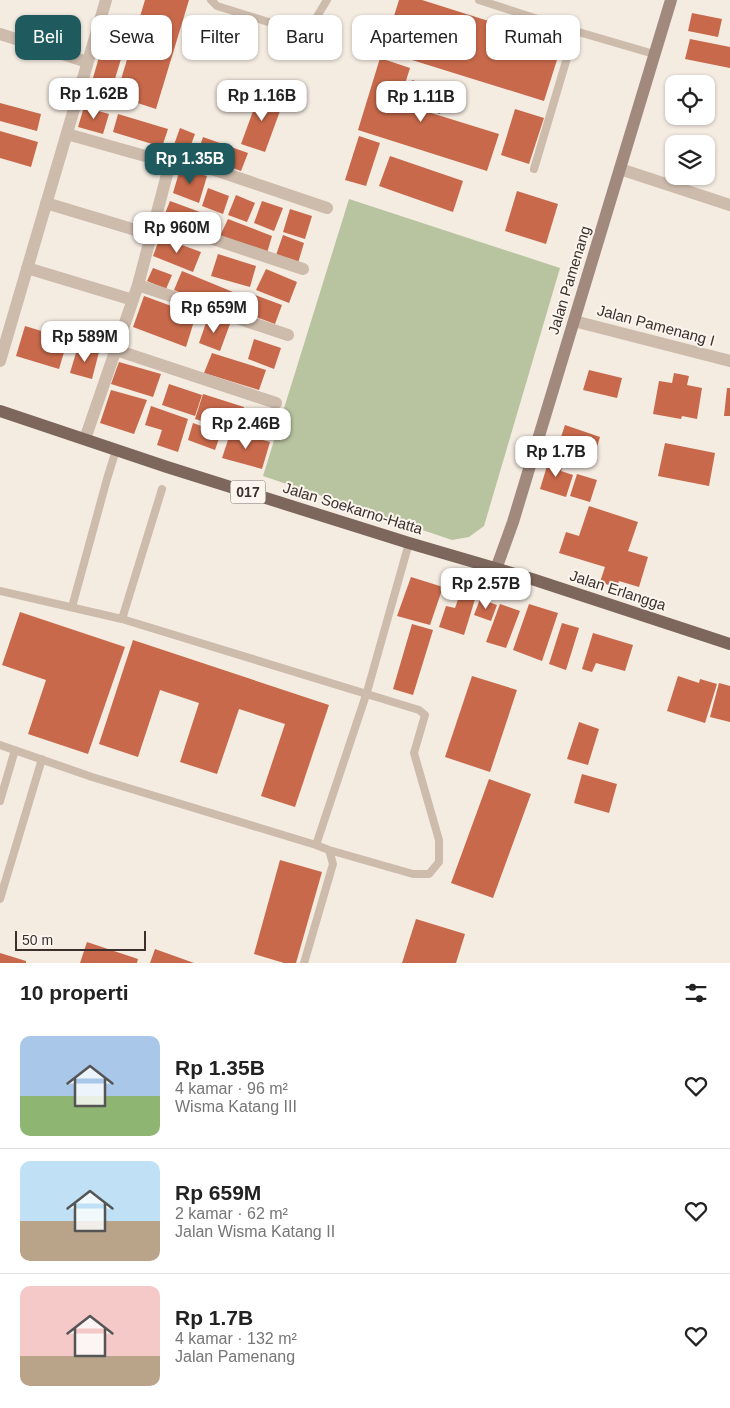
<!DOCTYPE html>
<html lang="id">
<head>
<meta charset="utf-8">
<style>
	:root { --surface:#fff; --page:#f2f2f2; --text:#222; --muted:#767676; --line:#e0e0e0; --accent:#1f5a5e }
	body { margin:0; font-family:Helvetica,sans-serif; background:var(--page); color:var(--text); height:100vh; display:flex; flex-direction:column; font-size:19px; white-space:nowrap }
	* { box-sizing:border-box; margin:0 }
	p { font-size:16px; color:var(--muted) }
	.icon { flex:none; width:28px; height:28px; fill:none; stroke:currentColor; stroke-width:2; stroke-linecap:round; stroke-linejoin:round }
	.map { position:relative; height:963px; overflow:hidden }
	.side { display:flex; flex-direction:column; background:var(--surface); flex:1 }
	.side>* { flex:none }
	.banner { position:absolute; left:15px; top:15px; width:700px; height:45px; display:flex; gap:10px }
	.tools { position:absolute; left:665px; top:75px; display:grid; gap:10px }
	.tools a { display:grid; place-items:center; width:50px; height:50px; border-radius:10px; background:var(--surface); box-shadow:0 1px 4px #0004; font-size:25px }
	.scale { position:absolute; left:15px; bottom:12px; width:131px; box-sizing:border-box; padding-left:5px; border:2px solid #3b302b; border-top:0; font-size:14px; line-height:18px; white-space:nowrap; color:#3b302b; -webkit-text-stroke:4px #fbf5ee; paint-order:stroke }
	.price { position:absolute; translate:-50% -42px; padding:0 11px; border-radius:10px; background:#fff; color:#222; font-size:16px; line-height:32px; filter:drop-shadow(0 1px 2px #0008) }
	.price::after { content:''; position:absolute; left:50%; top:30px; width:15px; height:11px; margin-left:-8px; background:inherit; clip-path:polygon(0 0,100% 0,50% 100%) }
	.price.active { background:var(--accent); color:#fff }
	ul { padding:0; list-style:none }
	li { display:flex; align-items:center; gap:15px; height:125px; padding:0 20px }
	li+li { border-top:1px solid var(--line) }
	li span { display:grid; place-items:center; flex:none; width:140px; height:100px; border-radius:10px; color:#555 }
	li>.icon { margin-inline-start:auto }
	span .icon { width:60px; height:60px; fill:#fffc; stroke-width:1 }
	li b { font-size:21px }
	h2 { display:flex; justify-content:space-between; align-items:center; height:60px; padding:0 20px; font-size:21px }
	.pill { padding:0 18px; border-radius:10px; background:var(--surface); box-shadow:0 1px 4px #0004; font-size:18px; line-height:45px }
	.pill.active { background:var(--accent); color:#fff }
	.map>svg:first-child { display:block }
	.green { fill:#b8c4a0 }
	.building { fill:#c8694b }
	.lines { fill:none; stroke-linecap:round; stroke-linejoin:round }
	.lane { stroke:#cdbbac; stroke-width:8 }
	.street { stroke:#cdbbac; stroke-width:12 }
	.secondary { stroke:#a18a7d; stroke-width:12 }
	.primary { stroke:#7d675c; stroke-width:12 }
	.labels { text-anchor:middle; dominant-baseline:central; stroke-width:4; stroke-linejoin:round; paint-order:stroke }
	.shield { fill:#fbf5ee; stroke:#756b66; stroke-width:1 }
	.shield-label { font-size:14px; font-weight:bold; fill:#3b302b }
	.street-label { font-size:15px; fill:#3b302b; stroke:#fbf5ee }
</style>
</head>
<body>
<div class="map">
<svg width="730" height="963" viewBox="0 0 730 963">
	<rect width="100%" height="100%" fill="#f4ebe1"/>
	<path class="green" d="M349,199l211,69 -76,258 -15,11 -17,3 -189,-64z"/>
	<path class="building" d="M145,0h44l-33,109 -40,-13z
		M399,0h23l140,44 -18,57 -161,-50z
		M692,13l30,6 -4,18 -30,-6z
		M690,39l40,8v21l-45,-9z
		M104,40l21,6 -19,62 -20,-6z
		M380,58l30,10 -11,35 100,31 -12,37 -129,-41z
		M412,80l35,11 -7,23 -34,-11z
		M260,92l24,8 -19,52 -24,-8z
		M0,103l41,11 -4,17 -37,-10z
		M84,107l25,7 -6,20 -25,-7z
		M515,109l29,9 -15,46 -28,-9z
		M118,114l50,15 -6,18 -49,-15z
		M180,128l15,6 -9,24 -15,-5z
		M0,131l38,11 -7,25 -31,-9z
		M359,136l21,7 -14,43 -21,-6z
		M203,137l45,16 -7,18 -44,-16z
		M390,156l73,25 -10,31 -74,-26z
		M180,169l27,7 -8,27 -26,-10z
		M208,188l21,8 -6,18 -21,-8z
		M517,191l41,13 -12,40 -41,-13z
		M236,195l19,8 -8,19 -19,-7z
		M170,201l49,18 -6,16 -49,-19z
		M262,201l21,7 -9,23 -20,-8z
		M290,209l22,7 -7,23 -22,-7z
		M228,219l44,17 -5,17 -47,-17z
		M283,235l21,8 -6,20 -22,-8z
		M160,237l41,15 -8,20 -40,-16z
		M218,254l38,12 -6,21 -39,-11z
		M153,268l19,7 -6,14 -19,-8z
		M266,269l31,13 -8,21 -33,-13z
		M182,271l51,21 -7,19 -52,-21z
		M255,295l27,10 -7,19 -27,-10z
		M144,296l52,19 -10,32 -53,-20z
		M208,317l22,7 -10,27 -21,-8z
		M25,326l43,13 -9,30 -43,-13z
		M254,339l27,9 -7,21 -26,-10z
		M78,346l21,6 -7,27 -22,-6z
		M212,353l54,17 -7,20 -55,-17z
		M119,362l42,12 -8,23 -42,-13z
		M589,370l33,8 -5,20 -34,-8z
		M674,373l15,3 -2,9 15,3 -5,31 -15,-3 -1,3 -28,-5 6,-33 13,2z
		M169,384l33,11 -7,21 -33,-11z
		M727,388h3v28h-6z
		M111,390l36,10 -13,34 -34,-11z
		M203,394l41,13 -7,24 -42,-12z
		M151,406l37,13 -10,33 -21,-7 5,-15 -17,-5z
		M193,423l28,10 -6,17 -27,-10z
		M565,425l35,12 -6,20 -36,-11z
		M231,431l39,11 -8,27 -40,-11z
		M665,443l50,10 -6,33 -51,-10z
		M550,456l14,4 -3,11 12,4 -7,22 -26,-8z
		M577,474l20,6 -7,22 -20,-6z
		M589,506l49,16 -10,29 20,6 -9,30 -20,-6 -2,7 -17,-6 5,-15 -46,-14 7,-21 13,4z
		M411,577l32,10 -13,38 -33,-9z
		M461,591l15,5 -12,39 -25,-8 7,-21 9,2z
		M480,599l17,6 -6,16 -17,-6z
		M500,604l20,7 -14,37 -20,-6z
		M529,604l29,9 -16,48 -29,-11z
		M20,612l105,35 -37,107 -60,-20 18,-54 -44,-15z
		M562,623l17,5 -13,42 -17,-6z
		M412,624l21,6 -20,65 -20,-6z
		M593,633l40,12 -8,26 -29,-8 -4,9 -10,-3z
		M133,640l196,65 -34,102 -34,-11 24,-72 -46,-15 -22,65 -37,-12 19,-59 -39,-13 -22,67 -39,-13z
		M472,676l45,14 -27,82 -45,-15z
		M678,676l21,7 1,-4 17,5 -12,39 -38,-12z
		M719,683l11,3v36l-20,-5z
		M579,722l20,7 -11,36 -21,-6z
		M582,774l35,10 -8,29 -35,-10z
		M489,779l42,15 -38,104 -42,-15z
		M280,860l42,12 -26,91h-12l-30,-9z
		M416,919l49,15 -9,29h-54z
		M87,942l51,17 -1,4h-57z
		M155,949l39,14h-44z
		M0,953l26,8v2h-26z"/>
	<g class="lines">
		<path class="lane" d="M211,0l6,6 77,24 9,2 7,-4 17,-28
			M479,0l96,31 79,23
			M534,169l41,-138
			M0,591l122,28 297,91 6,5 -11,38 25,87v22l-10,12h-16l-84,-24
			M72,607l35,-128 9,-29
			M122,619l40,-130
			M0,745l92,32 224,68
			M0,801l15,-51
			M0,899l42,-140
			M304,963l29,-99 -4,-14 -13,-5 51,-153 42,-149"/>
		<path class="street" d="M0,34l87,28
			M67,134l103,29h15l18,3 124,42
			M620,169l110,36
			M46,203l106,32
			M156,220l147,49
			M27,268l106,32
			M138,285l150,50
			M574,321l156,40
			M116,350l160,53
			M0,361l106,-361
			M85,439l53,-154 32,-122"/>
		<path class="secondary" d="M496,569l17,-47 158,-522"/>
		<path class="primary" d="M0,411l167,56 242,76 123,36 198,65"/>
	</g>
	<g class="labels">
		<rect class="shield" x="230.5" y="480.5" width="35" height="23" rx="4"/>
		<g class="shield-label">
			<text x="248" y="492">017</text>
		</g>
		<g class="street-label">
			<text transform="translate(569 280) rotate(-73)">Jalan Pamenang</text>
			<text transform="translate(656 325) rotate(15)">Jalan Pamenang I</text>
			<text transform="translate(353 508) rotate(17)">Jalan Soekarno-Hatta</text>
			<text transform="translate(618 590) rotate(18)">Jalan Erlangga</text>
		</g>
	</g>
</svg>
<div class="tools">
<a><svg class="icon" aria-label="locate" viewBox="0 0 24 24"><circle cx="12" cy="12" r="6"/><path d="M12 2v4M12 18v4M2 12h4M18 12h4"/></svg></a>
<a><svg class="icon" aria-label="layers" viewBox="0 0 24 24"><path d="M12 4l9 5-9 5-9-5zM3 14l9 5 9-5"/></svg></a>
</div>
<div class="scale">50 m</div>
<b class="price" style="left:94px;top:120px">Rp 1.62B</b>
<b class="price" style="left:262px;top:122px">Rp 1.16B</b>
<b class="price" style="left:421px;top:123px">Rp 1.11B</b>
<b class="price active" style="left:190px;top:185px">Rp 1.35B</b>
<b class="price" style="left:177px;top:254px">Rp 960M</b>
<b class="price" style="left:214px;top:334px">Rp 659M</b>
<b class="price" style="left:85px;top:363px">Rp 589M</b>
<b class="price" style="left:246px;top:450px">Rp 2.46B</b>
<b class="price" style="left:556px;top:478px">Rp 1.7B</b>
<b class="price" style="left:486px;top:610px">Rp 2.57B</b>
<div class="banner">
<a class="pill active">Beli</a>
<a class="pill">Sewa</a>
<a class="pill">Filter</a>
<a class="pill">Baru</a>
<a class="pill">Apartemen</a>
<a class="pill">Rumah</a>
</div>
</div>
<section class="side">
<h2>10 properti<svg class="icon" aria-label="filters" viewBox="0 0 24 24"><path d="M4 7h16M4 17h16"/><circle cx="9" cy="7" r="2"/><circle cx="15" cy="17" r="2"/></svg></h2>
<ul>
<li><span style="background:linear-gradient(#a9c7e8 60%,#8fb573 0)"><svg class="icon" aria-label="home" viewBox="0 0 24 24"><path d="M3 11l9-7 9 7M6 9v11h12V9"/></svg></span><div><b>Rp 1.35B</b><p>4 kamar · 96 m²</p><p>Wisma Katang III</p></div><svg class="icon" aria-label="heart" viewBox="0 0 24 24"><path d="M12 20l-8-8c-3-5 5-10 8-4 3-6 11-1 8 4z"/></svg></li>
<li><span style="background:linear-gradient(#bfe0f5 60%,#b9a48a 0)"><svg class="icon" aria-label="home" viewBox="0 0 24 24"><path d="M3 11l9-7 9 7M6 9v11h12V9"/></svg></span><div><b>Rp 659M</b><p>2 kamar · 62 m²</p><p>Jalan Wisma Katang II</p></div><svg class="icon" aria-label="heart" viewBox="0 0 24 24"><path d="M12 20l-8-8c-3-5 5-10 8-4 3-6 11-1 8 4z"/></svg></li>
<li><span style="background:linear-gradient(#f6c9c9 70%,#b9a48a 0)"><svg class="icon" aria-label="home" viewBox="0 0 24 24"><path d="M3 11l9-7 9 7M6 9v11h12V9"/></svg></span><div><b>Rp 1.7B</b><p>4 kamar · 132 m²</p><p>Jalan Pamenang</p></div><svg class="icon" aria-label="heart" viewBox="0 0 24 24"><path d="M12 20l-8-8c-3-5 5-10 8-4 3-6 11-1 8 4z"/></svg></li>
</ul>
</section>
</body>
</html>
